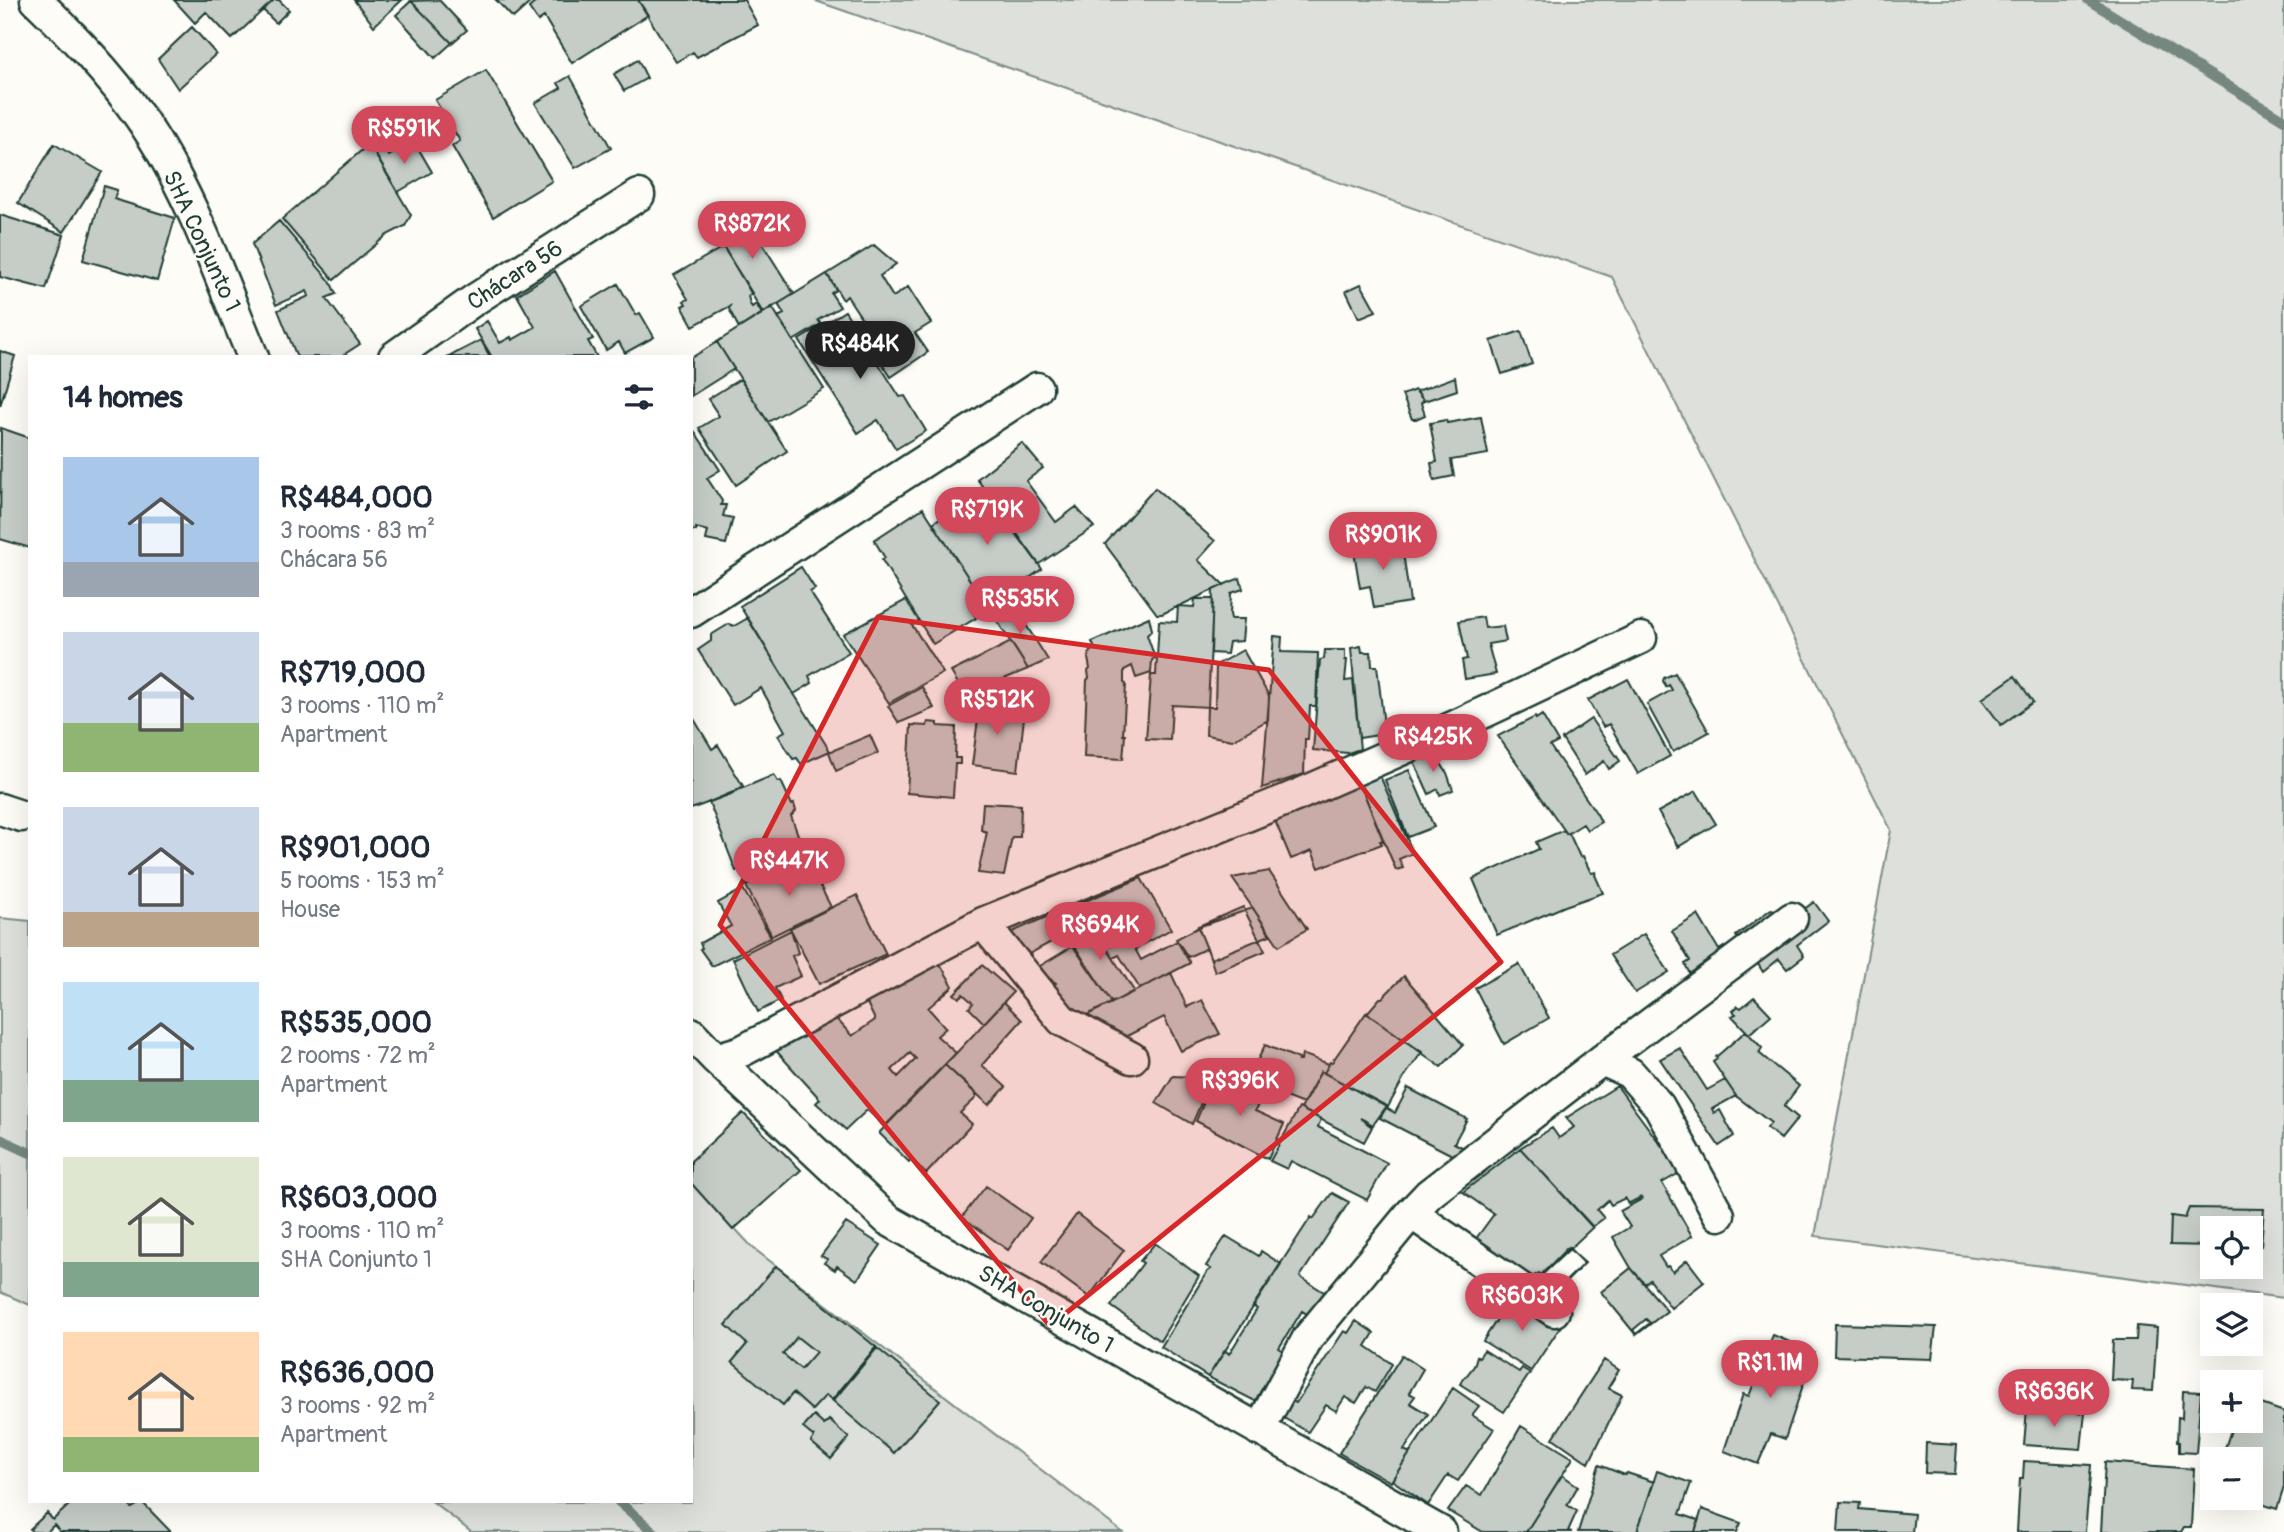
<!DOCTYPE html>
<html lang="en">
<head>
<meta charset="utf-8">
<style>
	:root { --surface:#fff; --page:#f2f2f3; --text:#1f2937; --muted:#747a83; --accent:#d1495b }
	body { margin:0; font-family:Pangolin,sans-serif; background:var(--page); color:var(--text); height:100vh; display:flex; flex-direction:column; font-size:26px; white-space:nowrap }
	* { box-sizing:border-box; margin:0 }
	p { font-size:23px; color:var(--muted) }
	.icon { flex:none; width:38px; height:38px; fill:none; stroke:currentColor; stroke-width:2; stroke-linecap:round; stroke-linejoin:round }
	.map { position:relative; flex:1; overflow:hidden }
	.drawer { position:absolute; left:28px; top:355px; width:665px; height:1148px; display:flex; flex-direction:column; background:var(--surface); border-radius:0px; box-shadow:0 7px 28px #0002 }
	.drawer>* { flex:none }
	.tools { position:absolute; left:2200px; top:1216px; display:grid; gap:14px }
	.tools a { display:grid; place-items:center; width:63px; height:63px; border-radius:0px; background:var(--surface); box-shadow:0 7px 28px #0002; font-size:35px }
	.price { position:absolute; translate:-50% -60px; padding:0 16px; border-radius:24px; background:var(--accent); color:#fff; font-size:23px; line-height:46px; filter:drop-shadow(0 2px 4px #0008) }
	.price::after { content:''; position:absolute; left:50%; top:42px; width:21px; height:16px; margin-left:-10px; background:inherit; clip-path:polygon(0 0,100% 0,50% 100%) }
	.price.current { background:#222; color:#fff }
	ul { padding:0; list-style:none }
	li { display:flex; align-items:center; gap:21px; height:175px; padding:0 35px }
	li span { display:grid; place-items:center; flex:none; width:196px; height:140px; border-radius:0px; color:#555 }
	li>.icon { margin-inline-start:auto }
	span .icon { width:84px; height:84px; fill:#fffc; stroke-width:1 }
	li b { font-size:30px }
	h2 { display:flex; justify-content:space-between; align-items:center; height:84px; padding:0 35px; font-size:30px }
	.map>svg:first-child { display:block }
	.green { fill:#dde0db; stroke:#7e8e88; stroke-width:2; fill-rule:evenodd }
	.lines { fill:none; stroke-linecap:round; stroke-linejoin:round }
	.stream { stroke:#75877f; stroke-width:10 }
	.building { fill:#c6cdc7; stroke:#1f3d34; stroke-width:2; fill-rule:evenodd }
	.street-casing { stroke:#1f3d34; stroke-width:35 }
	.street { stroke:#fdfcf7; stroke-width:30 }
	.marked { fill:#d62828; fill-opacity:0.2; stroke:#d62828; stroke-width:5; stroke-linejoin:round }
	.labels { text-anchor:middle; dominant-baseline:central; stroke-width:5; stroke-linejoin:round; paint-order:stroke }
	.street-label { font-size:23px; fill:#1f3d34; stroke:#fdfcf7 }
</style>
</head>
<body>
<div class="map">
<svg width="2284" height="1532" viewBox="0 0 2284 1532">
	<rect width="100%" height="100%" fill="#fdfcf7"/>
	<filter id="ink" filterUnits="userSpaceOnUse"><feTurbulence type="fractalNoise" baseFrequency=".0143" numOctaves="2"/><feDisplacementMap in="SourceGraphic" scale="14" xChannelSelector="R" yChannelSelector="G"/><feConvolveMatrix kernelMatrix="1 2 1 2 8 2 1 2 1" color-interpolation-filters="sRGB"/></filter>
	<g filter="url(#ink)">
		<path class="green" d="M813,0h1471v1298l-469,-62 76,-406 -279,-553zM2212,1228h38v39h-38z
			M0,918l30,3v384l-30,-13z
			M691,1181l62,67 369,284h-651l-38,-30h258z"/>
		<g class="lines">
			<path class="stream" d="M2088,0l196,120
				M0,1139l30,14
				M619,1502l35,30"/>
		</g>
		<path class="building" d="M174,0h100l-42,39 -26,-27 -11,11z
			M274,0h5l10,10 -13,13 -13,-13z
			M354,0h48l-28,26z
			M439,0l28,30 -15,13 -41,-42z
			M496,0h37l-20,18z
			M538,0h100l10,15 -76,48 -28,-46 -6,4 -9,-13z
			M638,0h106l14,25 -61,32 -4,-5 -17,10z
			M411,1l41,42 -17,15 -39,-43z
			M192,27l24,27 -38,35 -20,-30z
			M638,60l9,18 -23,13 -10,-17z
			M486,70l66,111 -59,36 -41,-71 8,-5 -25,-41z
			M570,76l41,72 -36,20 -40,-65 26,-15 -3,-5z
			M414,141l18,31 -34,20 -24,-40 9,-6 6,10z
			M54,144l48,28 -38,60 -46,-29z
			M369,144l42,71 -6,11 -18,9 -53,45 -52,-61z
			M104,186l13,4 -3,9 61,19 -18,63 -74,-21z
			M740,208l54,86 -31,19 -52,-87z
			M0,215l64,20 -18,54 -46,-12z
			M279,221l51,60 6,13 -10,4 34,46 -20,13h-43l-19,-47 31,-14 -2,-5 -31,14 -24,-61z
			M874,245l22,19 -16,12 13,21 15,-10 23,36 -16,10 13,19 -37,25 -13,-20 4,-3 -13,-18 3,-2 -25,-38 -4,4 -16,-26z
			M723,247l29,46 -4,3 2,8 2,3 4,-3 6,10 -23,14 -10,-19 1,-3 -37,20 -11,-20 4,-2 -2,-3 4,-2 -14,-24z
			M555,271l38,68 -5,2 9,16h-105l-17,-28 12,-8 13,22 11,-6 1,3 23,-13 -18,-32z
			M827,274l9,16 -5,3 9,14 -22,13 3,4 -28,17 -15,-24 6,-3 -6,-10z
			M618,284l18,31 4,-2 14,24 -29,16 -6,-11 -13,8 -25,-44z
			M1361,284l15,27 -17,7 -13,-27z
			M772,307l52,82 -56,33 -51,-80z
			M845,311l55,86 5,-1 21,35 -30,18 -18,-29 -20,13 -59,-93z
			M1521,331l11,33 -30,10 -11,-33z
			M481,340l9,17h-41l9,-5z
			M717,342l17,27 -43,27v-38z
			M0,351l15,5 -15,50z
			M1455,377l2,13 -33,11 -7,-10z
			M740,379l47,72 -51,34 -37,-57 20,-12 -11,-17z
			M1415,390l9,11 -3,2 4,12 -9,4h-4l-10,-24z
			M1481,417l7,37 -37,6 3,16 -20,4 -3,-17 6,-1 -7,-39 16,-3 1,3z
			M691,426l29,44 -13,8 15,23 -1,4h5l-3,11 10,2 -7,26 -20,-4 2,-9 -12,-3v3l-5,-1z
			M1,428l29,10v110l-30,-9z
			M1022,443l21,25 -17,13 30,41 20,-15 18,20 -55,37 -62,-85z
			M982,487l60,82 -54,39 -55,-85z
			M1155,488l60,53 -17,19 26,25 -62,29h-5l-52,-70z
			M923,508l56,86 -11,7 8,17 -43,26 -51,-84 3,-2 -11,-18z
			M1401,538l9,64 -36,6 -4,-22 -10,2 -7,-43z
			M801,567l14,22 -5,3 39,60 -40,24 3,7 -18,11 -54,-88z
			M1240,578l3,11 -12,4 -1,21 1,5h13l-2,22 -13,1 -2,12 -16,-1 2,-64z
			M1195,599h18l-5,108 -36,-2 -2,35 -24,-1 5,-64h5l3,-54 18,1 1,-16 16,1z
			M906,600l13,21 -7,4 31,48 -54,30 -46,-69z
			M1011,601l37,59 -20,9 -36,-56z
			M1149,617l3,13 -5,5 8,23 -3,2 -1,13 -15,5 -4,-12 -8,4v13l2,1 -3,51h2l-2,24 -39,-2 3,-77 2,-2 -1,-7 2,-2 -2,-11 2,-7 5,-2 -3,-7z
			M1483,617l2,11 18,-2 3,15 -18,3 8,30 -31,5 -3,-19 5,-1 -8,-38z
			M748,618l46,76 36,57 -29,13 -4,-6 -4,1 -15,-24 7,-4 -24,-43 -28,17 -35,-55 13,-9v-6l18,-11 5,2z
			M1274,636l8,1 -1,15 37,1 -2,53h-6l-2,33h-3l-1,35 -42,14z
			M1011,642l17,27 -63,26 -14,-23z
			M1361,646l1,6h9l1,14h5l8,68 -26,4 -8,-90z
			M1243,650l26,46 -1,24 -36,20 -26,-5 1,-28h8l1,-42z
			M1325,650h20v10h2l-2,21 8,-1 7,69 -12,4 -35,-3 7,-90 4,-1z
			M1675,673l34,59 -36,20 -26,-48 25,-14 -3,-5 -3,2 -3,-6 1,-3z
			M2015,676l18,26 -32,23 -19,-26z
			M1628,679l42,77 -32,18 -29,-50 -6,3 -15,-27z
			M922,687l12,21 -35,15 -11,-17z
			M981,696l24,2 -2,18 21,2 -6,53 -46,-6z
			M691,714l21,35 6,-4 25,41 -12,8 -40,15z
			M1542,715l16,27 -8,4 47,68 4,8 -14,8 -4,-6 -16,10 -69,-98 37,-19 1,2z
			M1591,719l29,42 -11,8 -5,-8 -19,14 -23,-36z
			M928,722l10,1v3l18,1 -1,31h5v6h-5l-2,33 -46,-4 4,-68 16,1z
			M870,735l8,18 -42,18 -7,-19z
			M1433,751l14,22 6,17 -13,5 -2,-6 -9,5 -16,-35z
			M1409,770l25,57 -26,10 -23,-57z
			M1378,771l35,82 -14,6 4,9 -7,2 -38,-91z
			M774,775l4,7 3,-1 11,24 2,-1 2,7 -5,5 10,27 -65,28 -27,-69z
			M1358,779l25,61 -3,1 2,3 -63,24 -7,-17 -21,8 -18,-43z
			M1696,791l20,33 -38,23 -20,-35z
			M983,803l38,2 -1,32h-8l-8,39 -26,-3 9,-41 -6,-2z
			M1564,830l2,4 3,-1 11,24 3,-1 8,17 5,-1 -1,3 8,18 -38,13 -68,29 -24,-56 66,-30 -3,-7z
			M805,857l26,50 -59,29 -26,-50 27,-14 4,8 23,-13 -3,-5z
			M1269,871l38,58 -28,17 -47,-68z
			M1141,878l30,51 -36,20 6,11 36,-19 13,22 -50,26 -21,-34 -6,3 -35,-54z
			M743,889l28,48 -59,29 -12,-17 2,-1 -2,-5 31,-17 -13,-23z
			M857,895l29,59 -67,30 -29,-56z
			M1814,902l14,19 -31,24 7,11 -17,13 -8,-10 -16,13 -5,-8 -20,11 1,3 -39,18 -15,-32 5,-3 -18,-30 26,-16 21,35 5,-3 2,4 15,-9 -5,-6 35,-27 10,2 8,9z
			M1243,907l22,44 -50,21 -8,-24 -19,9 -12,-18 23,-12 -1,-1z
			M1253,908l17,27 -59,24 -13,-32z
			M1053,914l13,20 -44,24 -21,-21z
			M1090,922l44,69 -22,12 -46,-70z
			M791,930l7,23 -6,3 9,20 -26,12 6,12 -23,12 -25,-53z
			M1644,934l25,38 -34,21 -25,-38z
			M1073,946l39,57 -31,15 -31,-31 6,-4 -10,-7 -6,-10z
			M939,962l14,24 -25,22 18,20 -9,8 19,17 -71,73 -18,-16 -21,20 -30,-27 4,-4 -50,-55 62,-30 20,22 23,-16 -10,-21zM910,1053l6,6 -18,18 -6,-7z
			M1519,964l30,54 -45,26 -29,-56z
			M982,965l31,27 -29,31 -15,-15 4,-5 -10,-9 -4,4 -5,-4z
			M1171,973l16,34 15,-7 18,34 -39,17 -17,-34 -49,25 -34,-24z
			M1404,976l59,69 -22,22 -74,-54 13,-15h2z
			M1754,997l17,18 -22,19 -17,-18 4,-2 -3,-3 5,-5 3,2z
			M1004,1002l18,18 -40,45 24,22 -17,18 -44,-40z
			M1366,1013l56,39 -17,24 -17,31 -64,-34 6,-11h2z
			M1746,1031l16,17 -3,5 40,33 -15,20 14,12 -17,21 -14,-11 4,-5 -35,-27 -23,-34 4,-3 -1,-2z
			M1265,1045l34,14 -1,2h3l1,-7 27,10 -5,9 -3,-2 -18,33 -56,-22z
			M1680,1048l27,42 18,-10 11,16 -24,13 2,4 6,-3 14,26 -15,10 -59,-87z
			M945,1065l31,29v4l-16,15 12,11 -46,50 -15,-15 -2,3 -30,-29z
			M1321,1071l65,36 -13,18 -13,-7 12,9 -8,15 -63,-33z
			M1173,1076l39,2 -20,46 -36,-21z
			M1225,1078l39,14 -9,19 29,13 -16,35 -72,-38 13,-31 8,4z
			M1617,1086l64,86 -19,11 30,53 -33,20 7,11 2,-1 5,6 14,-12 17,22 -33,26 -21,-28 -5,4 -14,-16 -18,-31 17,-10 -10,-16 22,-12 -1,-2 -13,7 -3,-6 -14,7 -3,-5 -11,10 7,8 -12,9 -72,-79 32,-20 7,10 15,-11 -8,-9z
			M1408,1088l59,31 -13,24 12,6 -10,8 -76,-39 6,-10 9,5z
			M1299,1108l22,11 -3,8 69,36 -20,37 -76,-39 -4,8 -17,-8z
			M743,1113l58,57 -68,60 -42,-47v-22z
			M1520,1148l73,79 -52,49 -2,-3 -9,5 -55,-38 19,-26 -31,-22z
			M986,1186l45,32 -23,32 -46,-33z
			M1332,1193l17,9 -49,75 27,17 -17,22 -8,-5 -23,37 5,3 -29,50 -47,-24 17,-27 4,4 28,-45 -4,-3 58,-89 2,2z
			M2189,1208l75,1 -3,37h-11v-18h-38v18l-42,-1 1,-29 14,2z
			M1077,1214l47,36 -35,47 -48,-35z
			M846,1223l35,22 -24,35 -20,-14 -2,4 -11,-7 3,-4 -6,-3z
			M1226,1236l33,20 2,-5 20,13 -73,113 -47,-30 46,-75 4,-3 -5,-3z
			M1155,1243l44,33 -39,65 -49,-35 32,-43 -3,-2z
			M1568,1247l16,16 -28,28 -16,-15z
			M1568,1248l17,15 -28,28 -16,-15z
			M776,1266l100,81 -44,53 -6,-5 -14,15 -19,-17 -10,12 -51,-43 15,-18 -21,-19zM797,1337l19,15 -15,17 -18,-15z
			M1631,1268l36,43 -31,24 -35,-43zM1646,1319l4,4 -14,11 -3,-4z
			M1513,1295l48,31 -30,45 -48,-30z
			M1356,1321l18,12 -8,13 26,18 -17,28 -9,-5 -10,16 -11,-6 -9,14 -10,-6 -18,27 -26,-15 10,-16 4,2 48,-72 4,2z
			M1835,1324l101,3 -4,32 -98,-3z
			M2137,1326l20,2 -4,63 -21,-1 1,-9 -22,-1 2,-40h23z
			M1773,1335l41,17 -29,87 -14,-5 -13,30 -34,-13 19,-57 6,2z
			M877,1348l63,52 -46,53 -61,-52z
			M1484,1350l35,22 3,-4 8,5 -26,39 -44,-28 14,-18 3,-10 2,1z
			M1402,1355l21,14 -14,24 6,3 -5,7 18,11 -24,36 6,3 -19,29 -52,-29z
			M1604,1360l15,10 -11,18 14,7 -33,68 -36,-25z
			M1453,1388l26,18 -7,9 22,14 -36,52 -10,-6 -20,30 -36,-25z
			M2183,1391l18,1 -5,61 -17,-1v-10h-2l1,-25 4,1z
			M2250,1400l34,12v75l-7,22 -34,-11h7v-38h-29l13,-39h16z
			M2027,1408l58,5 -4,36 -57,-4z
			M814,1416l10,9 5,-5 20,18 -18,21 -20,-17 3,-5 -11,-9z
			M1521,1426l52,32 -47,74h-43l-35,-21 18,-25 16,9z
			M1926,1443l31,2 -2,29 -30,-1z
			M2024,1461l67,4 -6,67h-68l3,-54h3z
			M2105,1462l89,7 -3,58h-7l-3,5h-80z
			M1599,1465l26,10 2,-2 27,9 -17,50h-59z
			M1657,1471l34,12 -11,31 18,6 -3,12h-58z
			M1562,1475l16,11 -11,19 10,6 -9,20 4,1h-46z
			M72,1502h54l6,6 10,-6 29,30h-111l-6,-7 -7,7h-15l-2,-3 17,-16 6,7z
			M1840,1502l20,1 -1,6 55,5 -2,18h-74z
			M1702,1509l39,14 -4,9h-42z"/>
		<g class="lines">
			<g class="street-casing">
				<path id="street" d="M36,0c37,36 73,73 103,116 51,73 80,159 114,241
					M394,357l80,-57 165,-105
					M691,612l346,-224
					M0,809l21,7
					M983,923l79,97 70,38
					M691,1033l25,26 172,161 553,312
					M716,1059l26,-8 241,-128 315,-128 155,-68 188,-89
					M1602,1060l28,13 29,33 60,109
					M1411,1213l143,98
					M1259,1430l49,-92 103,-125 18,-19 173,-134 190,-142"/>
			</g>
			<use href="#street" class="street"/>
		</g>
	</g>
	<path class="marked" d="M878,617l391,53 232,292 -451,364 -330,-401z"/>
	<g class="labels">
		<g class="street-label">
			<text transform="translate(202 241) rotate(65)">SHA Conjunto 1</text>
			<text transform="translate(515 275) rotate(-33)">Chácara 56</text>
			<text transform="translate(1046 1309) rotate(30)">SHA Conjunto 1</text>
		</g>
	</g>
</svg>
<div class="tools">
<a><svg class="icon" aria-label="locate" viewBox="0 0 24 24"><circle cx="12" cy="12" r="6"/><path d="M12 2v4M12 18v4M2 12h4M18 12h4"/></svg></a>
<a><svg class="icon" aria-label="layers" viewBox="0 0 24 24"><path d="M12 4l9 5-9 5-9-5zM3 14l9 5 9-5"/></svg></a>
<a>+</a>
<a>−</a>
</div>
<b class="price" style="left:404px;top:166px">R$591K</b>
<b class="price" style="left:752px;top:261px">R$872K</b>
<b class="price current" style="left:860px;top:381px">R$484K</b>
<b class="price" style="left:987px;top:547px">R$719K</b>
<b class="price" style="left:1383px;top:572px">R$901K</b>
<b class="price" style="left:1020px;top:636px">R$535K</b>
<b class="price" style="left:997px;top:737px">R$512K</b>
<b class="price" style="left:1433px;top:774px">R$425K</b>
<b class="price" style="left:789px;top:898px">R$447K</b>
<b class="price" style="left:1100px;top:962px">R$694K</b>
<b class="price" style="left:1240px;top:1118px">R$396K</b>
<b class="price" style="left:1522px;top:1333px">R$603K</b>
<b class="price" style="left:1770px;top:1400px">R$1.1M</b>
<b class="price" style="left:2054px;top:1429px">R$636K</b>
<section class="drawer">
<h2>14 homes<svg class="icon" aria-label="filters" viewBox="0 0 24 24"><path d="M4 7h16M4 17h16"/><circle cx="9" cy="7" r="2"/><circle cx="15" cy="17" r="2"/></svg></h2>
<ul>
<li><span style="background:linear-gradient(#a9c7e8 75%,#9aa5b1 0)"><svg class="icon" aria-label="home" viewBox="0 0 24 24"><path d="M3 11l9-7 9 7M6 9v11h12V9"/></svg></span><div><b>R$484,000</b><p>3 rooms · 83 m²</p><p>Chácara 56</p></div></li>
<li><span style="background:linear-gradient(#c9d6e8 65%,#8fb573 0)"><svg class="icon" aria-label="home" viewBox="0 0 24 24"><path d="M3 11l9-7 9 7M6 9v11h12V9"/></svg></span><div><b>R$719,000</b><p>3 rooms · 110 m²</p><p>Apartment</p></div></li>
<li><span style="background:linear-gradient(#c9d6e8 75%,#b9a48a 0)"><svg class="icon" aria-label="home" viewBox="0 0 24 24"><path d="M3 11l9-7 9 7M6 9v11h12V9"/></svg></span><div><b>R$901,000</b><p>5 rooms · 153 m²</p><p>House</p></div></li>
<li><span style="background:linear-gradient(#bfe0f5 70%,#7fa58c 0)"><svg class="icon" aria-label="home" viewBox="0 0 24 24"><path d="M3 11l9-7 9 7M6 9v11h12V9"/></svg></span><div><b>R$535,000</b><p>2 rooms · 72 m²</p><p>Apartment</p></div></li>
<li><span style="background:linear-gradient(#dfe7d0 75%,#7fa58c 0)"><svg class="icon" aria-label="home" viewBox="0 0 24 24"><path d="M3 11l9-7 9 7M6 9v11h12V9"/></svg></span><div><b>R$603,000</b><p>3 rooms · 110 m²</p><p>SHA Conjunto 1</p></div></li>
<li><span style="background:linear-gradient(#ffd9b3 75%,#8fb573 0)"><svg class="icon" aria-label="home" viewBox="0 0 24 24"><path d="M3 11l9-7 9 7M6 9v11h12V9"/></svg></span><div><b>R$636,000</b><p>3 rooms · 92 m²</p><p>Apartment</p></div></li>
</ul>
</section>
</div>
</body>
</html>
